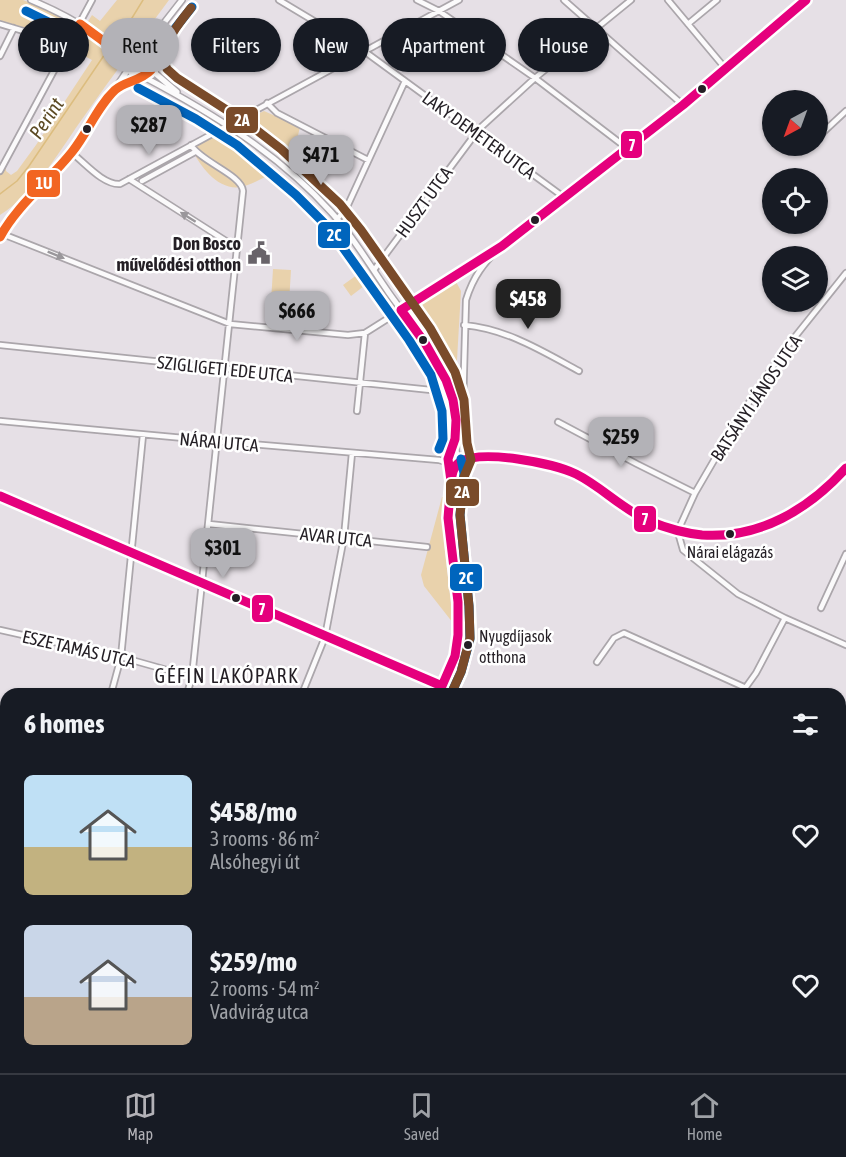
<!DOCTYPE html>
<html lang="en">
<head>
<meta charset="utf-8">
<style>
	:root { --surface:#171b24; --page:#20242c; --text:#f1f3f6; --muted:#9ea1a6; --line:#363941; --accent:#b3b2b7 }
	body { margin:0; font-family:"Asap Condensed",sans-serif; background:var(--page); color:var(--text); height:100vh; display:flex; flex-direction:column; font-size:22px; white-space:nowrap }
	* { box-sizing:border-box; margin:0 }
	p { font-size:20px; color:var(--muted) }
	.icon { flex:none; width:33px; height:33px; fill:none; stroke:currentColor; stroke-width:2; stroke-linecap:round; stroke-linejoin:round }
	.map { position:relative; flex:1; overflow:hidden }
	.panel { position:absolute; left:0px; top:688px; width:846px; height:386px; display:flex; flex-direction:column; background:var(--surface); border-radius:18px 18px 0 0; box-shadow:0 2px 4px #0004 }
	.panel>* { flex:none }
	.hud { position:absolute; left:18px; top:18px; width:810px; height:54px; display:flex; gap:12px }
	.needle { width:39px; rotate:221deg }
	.tools { position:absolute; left:762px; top:90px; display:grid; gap:12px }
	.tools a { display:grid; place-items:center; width:66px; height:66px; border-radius:50%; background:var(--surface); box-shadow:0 2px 4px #0004; font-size:30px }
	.price { position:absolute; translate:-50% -51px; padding:0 14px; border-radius:12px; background:var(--accent); color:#111; font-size:20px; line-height:39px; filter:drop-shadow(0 2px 3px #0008) }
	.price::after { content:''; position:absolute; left:50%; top:36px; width:18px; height:14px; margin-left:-9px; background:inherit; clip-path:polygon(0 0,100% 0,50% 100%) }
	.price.selected { background:#222; color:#fff }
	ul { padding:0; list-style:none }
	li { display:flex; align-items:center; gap:18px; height:150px; padding:0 24px }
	li span { display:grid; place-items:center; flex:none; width:168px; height:120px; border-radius:9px; color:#555 }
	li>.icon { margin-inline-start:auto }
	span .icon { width:72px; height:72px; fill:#fffc; stroke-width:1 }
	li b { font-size:26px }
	h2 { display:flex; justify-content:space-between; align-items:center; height:72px; padding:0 24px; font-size:26px }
	.chip { padding:0 21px; border-radius:27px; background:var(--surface); box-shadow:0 2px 4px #0004; font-size:21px; line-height:54px }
	.chip.selected { background:var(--accent); color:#111 }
	.dock { display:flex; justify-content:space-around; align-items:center; height:84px; border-top:2px solid var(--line); background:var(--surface); font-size:16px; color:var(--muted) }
	.dock a { display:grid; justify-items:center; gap:3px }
	.dock .selected { color:var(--accent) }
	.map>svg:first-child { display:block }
	.green { fill:#e9d2ac }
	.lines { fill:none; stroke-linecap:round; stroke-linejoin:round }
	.stream { stroke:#dcbd7f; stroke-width:1.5 }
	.minor-casing { stroke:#aba6ab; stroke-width:8 }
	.tertiary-casing { stroke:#aba6ab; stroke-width:8 }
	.minor { stroke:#fbfafb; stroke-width:4.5 }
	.tertiary { stroke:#fbfafb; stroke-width:5 }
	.bus-1-casing { stroke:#fff; stroke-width:14 }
	.bus-2-casing { stroke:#fff; stroke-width:14 }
	.bus-3-casing { stroke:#fff; stroke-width:14 }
	.bus-4-casing { stroke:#fff; stroke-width:14 }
	.bus-1 { stroke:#e5007d; stroke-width:9 }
	.bus-2 { stroke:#0065bd; stroke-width:9 }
	.bus-3 { stroke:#7a4b2a; stroke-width:9 }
	.bus-4 { stroke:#f26522; stroke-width:9 }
	.oneway { fill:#9a979b }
	.bus-dot { fill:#241f25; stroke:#fff; stroke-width:2 }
	.labels { text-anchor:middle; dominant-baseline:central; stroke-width:5; stroke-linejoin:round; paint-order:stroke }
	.bus-label { font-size:16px; fill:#241f25; stroke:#fff }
	.street-label { font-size:18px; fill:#241f25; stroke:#fff }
	.poi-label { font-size:18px; font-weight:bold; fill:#241f25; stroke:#fff; text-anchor:end }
	.water-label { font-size:20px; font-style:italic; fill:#5d4b25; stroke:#fff }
	.neighbourhood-label { font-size:20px; letter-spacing:1.5px; fill:#241f25; stroke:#fff }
	.line-badge { stroke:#fff; stroke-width:2 }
	.badge-label { font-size:16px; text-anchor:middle; font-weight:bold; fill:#fff }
</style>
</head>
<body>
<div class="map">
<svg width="846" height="1073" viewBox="0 0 846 1073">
	<rect width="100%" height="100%" fill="#e6e0e6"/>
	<path class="green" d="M0,0h23l13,5 27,13 10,11 -6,12 -67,-19z
		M117,0h52c-28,38 -57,76 -84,115 -26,36 -46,75 -85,100v-40l6,-8v4l5,4 6,-4 19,-26 56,-85 -21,-11 9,-17 20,12 4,-7 -17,-14 5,-8 8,6z
		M264,111l36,16 -5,21 -10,14 -16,-15 -27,-19 1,-7z
		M222,131l17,13 33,30c-10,4 -21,11 -31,13 -22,4 -41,-20 -49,-38z
		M273,269l18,1 -2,33 -18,-1z
		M361,272l7,11 -17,13 -8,-11z
		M454,278l7,13 -6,103 -23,-47 -28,-36z
		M442,497h3l-1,44 9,82 -29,-37 -3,-11z
		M840,707l6,3v235l-6,3z
		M0,745l6,1v33l-6,-1z
		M0,993l6,3v72h25l-1,5h-30z
		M296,1068h154l8,5h-164z"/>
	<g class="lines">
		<path class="stream" d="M112,43l12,-12 19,-31
			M0,194l17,-13 12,-15 78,-115
			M452,511l4,7
			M452,531l2,-36
			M454,548l7,67
			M0,1022l6,4
			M18,1073l2,-5"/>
		<g class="minor-casing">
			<path id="minor" d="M279,0l85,51 201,147
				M417,0l22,11 96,67 93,71
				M564,0l119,105
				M668,0l57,68
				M0,24l67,20
				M688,24l29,-24
				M0,56l14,-28
				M267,103l10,10 91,47
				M818,137l28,-26
				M72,153c13,10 31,32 48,31l339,-184
				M0,171l92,-171
				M129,179l108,69
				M142,181l53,-29
				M337,219l9,-10 59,-128
				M0,233l230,91 118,11 17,-2 125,-79
				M374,270l105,-141 56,-51 96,-78
				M846,273l-64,80 -44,66 -43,74 -15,33 -1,10 4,14 55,44 47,24 61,27
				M464,325c43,4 78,26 115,46
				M0,345l450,47
				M357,411l8,-78
				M0,421l216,20 223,19 10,3
				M558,422l79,42 58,29
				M462,441l4,-141c7,-23 18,-38 36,-54l181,-141 123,-105
				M0,496l459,198
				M209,524l218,23
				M821,608l25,-54
				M0,630l121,27 71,20
				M597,662l17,-24 10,-5 122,55
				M111,694l10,-37 22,-222
				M187,694l5,-17 51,-486c-1,-16 -42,-29 -52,-46
				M302,694l23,-57 19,-100 8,-84
				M475,694h4
				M741,694l15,-21 29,-55
				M0,929l6,4
				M840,942l6,-3
				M0,962l6,-9
				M0,986l6,3
				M59,1068l1,5
				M454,1068l8,5
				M766,1069v-1
				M559,1073l2,-5"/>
		</g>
		<g class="tertiary-casing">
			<path id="tertiary" d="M31,0c36,15 73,35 98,65
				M139,55l43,-55
				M150,62l1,-11 9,-19
				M144,77c68,36 135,77 187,135 22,24 39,54 58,81 19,27 41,52 55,83 6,16 11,31 11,48 1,14 -2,23 4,36l-7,13 -4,42 9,92 1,31 -8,30 -12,26
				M140,78l-9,-5 -2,-8 3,-6 9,-4 7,4 8,15 21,18
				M120,86c11,-6 29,-6 31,-20
				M0,237l11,-17 61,-67 57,-85
				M449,456l-1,4 4,11
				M458,456c35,6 69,0 103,12 32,11 56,37 85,52 69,36 154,6 200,-52
				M0,853l6,3
				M278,1073l2,-5
				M284,1073l1,-5"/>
		</g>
		<use href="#minor" class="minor"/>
		<use href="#tertiary" class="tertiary"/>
		<g class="bus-1-casing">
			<path id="bus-1" d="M451,482c1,-7 2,-16 9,-20 22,-13 93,1 116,12 26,13 46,35 73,47 17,7 35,12 53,14 58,4 107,-26 144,-67
				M0,496l442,190
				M442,686l13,-30 3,-21v-33l-10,-84 3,-37 -3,-22 7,-20 1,-19 -3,-20 -7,-20 -21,-37 -24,-33 101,-64 181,-141 123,-105"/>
		</g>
		<g class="bus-2-casing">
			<path id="bus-2" d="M26,11l49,24
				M146,65l46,-58
				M138,88l58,31 41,26 59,50 33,33 80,112 22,35 11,36 1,28 -4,10
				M451,694l10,-22 9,-33 -1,-33 -9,-91 4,-42 -3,-14"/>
		</g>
		<g class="bus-3-casing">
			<path id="bus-3" d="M191,8c-12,15 -26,32 -28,52l4,9 10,9 73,47 31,24 59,55 21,26 69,98 25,44 9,28 3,43 4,17 -7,17 -4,38 9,91 1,32 -9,34 -10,22"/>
		</g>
		<g class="bus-4-casing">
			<path id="bus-4" d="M0,237c18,-33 49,-56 72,-85 16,-20 25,-45 43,-62 10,-9 26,-9 36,-20v-5l-4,-7 -26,-4 -41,-30"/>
		</g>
		<use href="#bus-1" class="bus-1"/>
		<use href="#bus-2" class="bus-2"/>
		<use href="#bus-3" class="bus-3"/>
		<use href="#bus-4" class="bus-4"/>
	</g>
	<defs><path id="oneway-solid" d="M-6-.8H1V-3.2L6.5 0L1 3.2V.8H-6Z" transform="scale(1.5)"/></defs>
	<g class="oneway">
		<use href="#oneway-solid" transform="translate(188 217) rotate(-148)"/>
		<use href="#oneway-solid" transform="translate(56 255) rotate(22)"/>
	</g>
	<defs>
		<g id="civic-bare" transform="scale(1.8)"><path d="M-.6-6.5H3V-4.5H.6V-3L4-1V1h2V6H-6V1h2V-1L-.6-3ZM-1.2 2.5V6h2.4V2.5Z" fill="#686369" stroke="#fff" stroke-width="2.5" paint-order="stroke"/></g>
	</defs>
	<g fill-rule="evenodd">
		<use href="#civic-bare" x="259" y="253"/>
	</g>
	<g class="bus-dot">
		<circle cx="702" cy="89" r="5"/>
		<circle cx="87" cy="129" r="5"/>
		<circle cx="535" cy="220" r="5"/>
		<circle cx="423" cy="340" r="5"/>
		<circle cx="730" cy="534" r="5"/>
		<circle cx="236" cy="598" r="5"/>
		<circle cx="468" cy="645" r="5"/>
	</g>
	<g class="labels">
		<g class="bus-label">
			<text x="730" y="552">Nárai elágazás</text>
			<text x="479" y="636" text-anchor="start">Nyugdíjasok<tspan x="479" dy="21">otthona</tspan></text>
		</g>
		<g class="street-label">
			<text transform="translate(479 135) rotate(36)">LAKY DEMETER UTCA</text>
			<text transform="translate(424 202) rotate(-54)">HUSZT UTCA</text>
			<text transform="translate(225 369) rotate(6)">SZIGLIGETI EDE UTCA</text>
			<text transform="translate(756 398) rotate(-56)">BATSÁNYI JÁNOS UTCA</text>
			<text transform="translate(219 442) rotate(5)">NÁRAI UTCA</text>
			<text transform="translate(336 537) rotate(6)">AVAR UTCA</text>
			<text transform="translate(79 649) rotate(13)">ESZE TAMÁS UTCA</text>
		</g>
		<g class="poi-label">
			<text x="241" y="243">Don Bosco<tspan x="241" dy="21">művelődési otthon</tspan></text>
		</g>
		<g class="water-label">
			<text transform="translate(46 118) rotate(-56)">Perint</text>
		</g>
		<g class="neighbourhood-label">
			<text x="227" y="675">GÉFIN LAKÓPARK</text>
		</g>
	</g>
	<g class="line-badge">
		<rect x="225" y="106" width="34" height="28" rx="6" fill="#7a4b2a"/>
		<rect x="620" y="130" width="23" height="29" rx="6" fill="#e5007d"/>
		<rect x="26" y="169" width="35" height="29" rx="6" fill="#f26522"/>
		<rect x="317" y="221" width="34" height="28" rx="6" fill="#0065bd"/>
		<rect x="445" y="478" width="35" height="29" rx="6" fill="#7a4b2a"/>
		<rect x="633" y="505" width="24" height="28" rx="6" fill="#e5007d"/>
		<rect x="449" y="563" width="34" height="29" rx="6" fill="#0065bd"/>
		<rect x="251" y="594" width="23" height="29" rx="6" fill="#e5007d"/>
	</g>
	<g class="badge-label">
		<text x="242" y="126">2A</text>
		<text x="632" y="151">7</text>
		<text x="44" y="189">1U</text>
		<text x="334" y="241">2C</text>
		<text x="462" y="498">2A</text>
		<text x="645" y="525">7</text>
		<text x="466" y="584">2C</text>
		<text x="262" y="615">7</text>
	</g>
</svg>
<div class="tools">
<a><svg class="needle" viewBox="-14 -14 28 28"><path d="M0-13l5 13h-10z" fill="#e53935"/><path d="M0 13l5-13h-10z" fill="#9ea1a6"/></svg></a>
<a><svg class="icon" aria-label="locate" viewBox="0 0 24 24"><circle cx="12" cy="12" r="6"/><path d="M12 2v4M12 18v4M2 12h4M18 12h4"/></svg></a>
<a><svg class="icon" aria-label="layers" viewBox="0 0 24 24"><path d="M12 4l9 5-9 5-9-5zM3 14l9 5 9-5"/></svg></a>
</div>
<b class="price" style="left:149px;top:156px">$287</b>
<b class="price" style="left:321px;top:186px">$471</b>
<b class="price selected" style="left:528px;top:330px">$458</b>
<b class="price" style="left:297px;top:342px">$666</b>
<b class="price" style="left:621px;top:468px">$259</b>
<b class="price" style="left:223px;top:579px">$301</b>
<div class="hud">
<a class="chip">Buy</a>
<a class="chip selected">Rent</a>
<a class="chip">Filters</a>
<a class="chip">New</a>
<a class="chip">Apartment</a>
<a class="chip">House</a>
</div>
<section class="panel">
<h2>6 homes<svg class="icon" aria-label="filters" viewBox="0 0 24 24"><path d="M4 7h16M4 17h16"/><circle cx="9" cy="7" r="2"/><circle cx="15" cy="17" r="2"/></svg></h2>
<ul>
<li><span style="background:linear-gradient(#bfe0f5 60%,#c2b280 0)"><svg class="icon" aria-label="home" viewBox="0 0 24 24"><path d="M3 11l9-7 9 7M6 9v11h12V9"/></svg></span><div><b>$458/mo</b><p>3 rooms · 86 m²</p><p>Alsóhegyi út</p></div><svg class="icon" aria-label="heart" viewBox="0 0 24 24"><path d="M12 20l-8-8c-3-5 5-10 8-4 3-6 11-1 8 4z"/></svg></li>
<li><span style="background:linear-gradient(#c9d6e8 60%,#b9a48a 0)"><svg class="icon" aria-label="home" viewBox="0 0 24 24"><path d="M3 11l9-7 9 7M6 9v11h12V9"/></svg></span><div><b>$259/mo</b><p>2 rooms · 54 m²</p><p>Vadvirág utca</p></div><svg class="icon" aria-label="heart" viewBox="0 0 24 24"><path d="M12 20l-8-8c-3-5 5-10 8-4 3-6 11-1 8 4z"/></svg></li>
</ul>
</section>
</div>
<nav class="dock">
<a class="selected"><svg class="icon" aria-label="map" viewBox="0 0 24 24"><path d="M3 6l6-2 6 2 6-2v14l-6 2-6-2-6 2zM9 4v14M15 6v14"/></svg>Map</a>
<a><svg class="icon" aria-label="saved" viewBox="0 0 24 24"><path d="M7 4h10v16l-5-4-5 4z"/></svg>Saved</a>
<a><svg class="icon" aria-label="home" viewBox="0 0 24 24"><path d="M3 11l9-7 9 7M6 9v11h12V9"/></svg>Home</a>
</nav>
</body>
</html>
